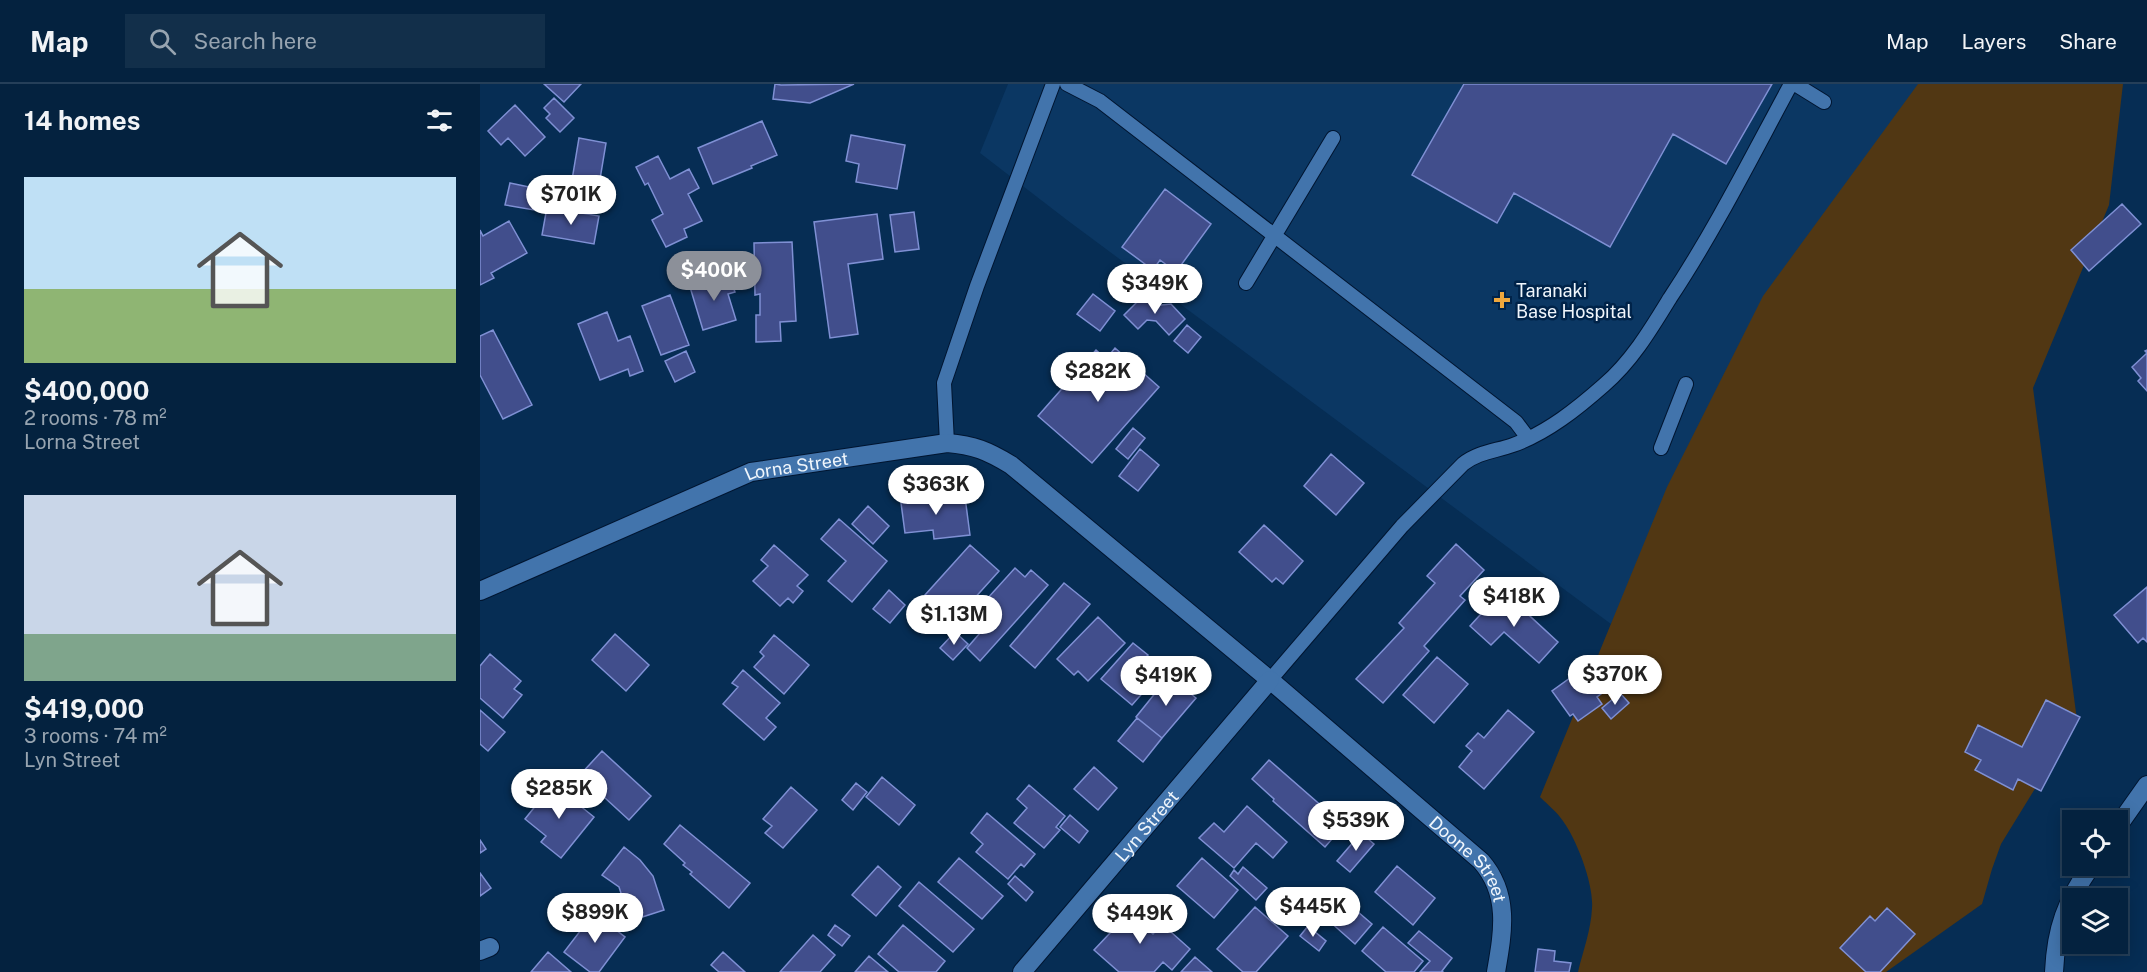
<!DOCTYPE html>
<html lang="en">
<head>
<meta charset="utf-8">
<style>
	:root { --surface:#04223f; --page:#122f4a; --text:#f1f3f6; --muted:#97a4b0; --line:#253f59; --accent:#8c9099 }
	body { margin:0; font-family:"Public Sans",sans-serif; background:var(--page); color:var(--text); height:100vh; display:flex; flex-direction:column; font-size:22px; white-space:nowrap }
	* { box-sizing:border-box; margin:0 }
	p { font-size:20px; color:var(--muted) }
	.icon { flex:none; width:33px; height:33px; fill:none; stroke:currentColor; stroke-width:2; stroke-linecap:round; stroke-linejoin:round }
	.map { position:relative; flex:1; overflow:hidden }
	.side { display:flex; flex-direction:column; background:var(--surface); width:480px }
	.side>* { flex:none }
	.tools { position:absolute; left:1582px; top:726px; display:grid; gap:12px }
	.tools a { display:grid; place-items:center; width:66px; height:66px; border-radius:0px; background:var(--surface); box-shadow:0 3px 15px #0003,0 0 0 2px var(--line); font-size:30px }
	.price { position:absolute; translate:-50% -51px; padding:0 14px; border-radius:21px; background:#fff; color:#222; font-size:20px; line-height:39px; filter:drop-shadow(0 2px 3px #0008) }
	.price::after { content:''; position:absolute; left:50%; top:36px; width:18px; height:14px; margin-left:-9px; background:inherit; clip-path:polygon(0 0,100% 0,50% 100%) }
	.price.active { background:var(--accent); color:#fff }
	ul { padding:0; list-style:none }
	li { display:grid; align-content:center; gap:12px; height:318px; padding:0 24px }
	li span { display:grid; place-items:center; height:186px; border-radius:0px; color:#555 }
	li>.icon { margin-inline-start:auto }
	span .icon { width:108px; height:108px; fill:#fffc; stroke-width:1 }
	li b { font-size:26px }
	h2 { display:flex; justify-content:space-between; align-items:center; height:72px; padding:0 24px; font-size:26px }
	header { display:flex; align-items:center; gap:36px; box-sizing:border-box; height:84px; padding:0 30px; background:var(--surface); border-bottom:2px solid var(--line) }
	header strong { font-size:28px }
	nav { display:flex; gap:33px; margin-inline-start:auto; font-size:21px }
	.search { width:420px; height:54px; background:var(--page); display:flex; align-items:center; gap:15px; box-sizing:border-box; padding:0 21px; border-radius:0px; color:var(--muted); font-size:22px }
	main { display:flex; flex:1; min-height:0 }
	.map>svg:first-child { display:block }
	.built { fill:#0b3763 }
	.green { fill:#513713 }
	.building { fill:#414e8c; stroke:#7f90d4; stroke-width:1.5 }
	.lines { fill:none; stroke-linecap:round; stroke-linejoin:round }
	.lane-casing { stroke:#001530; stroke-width:16 }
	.street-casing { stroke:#001530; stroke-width:20 }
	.secondary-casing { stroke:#001530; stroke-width:20 }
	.lane { stroke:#4274ac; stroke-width:14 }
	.street { stroke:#4274ac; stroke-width:18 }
	.secondary { stroke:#4274ac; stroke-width:18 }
	.poi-dot { fill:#efa73d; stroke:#002349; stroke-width:2 }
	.labels { text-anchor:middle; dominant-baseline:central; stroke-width:5; stroke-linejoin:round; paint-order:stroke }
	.poi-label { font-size:18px; fill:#f0f6fc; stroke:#002349; text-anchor:start }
	.street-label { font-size:18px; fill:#f0f6fc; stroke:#002349 }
</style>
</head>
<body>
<header>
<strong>Map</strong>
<div class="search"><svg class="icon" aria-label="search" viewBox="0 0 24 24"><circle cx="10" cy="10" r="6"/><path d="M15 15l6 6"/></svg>Search here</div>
<nav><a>Map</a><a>Layers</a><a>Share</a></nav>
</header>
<main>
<section class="side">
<h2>14 homes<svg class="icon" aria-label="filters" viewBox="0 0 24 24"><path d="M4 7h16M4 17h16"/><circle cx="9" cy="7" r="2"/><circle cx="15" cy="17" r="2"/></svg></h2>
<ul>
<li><span style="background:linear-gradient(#bfe0f5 60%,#8fb573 0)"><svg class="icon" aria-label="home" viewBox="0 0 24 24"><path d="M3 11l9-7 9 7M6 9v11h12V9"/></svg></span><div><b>$400,000</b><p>2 rooms · 78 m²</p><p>Lorna Street</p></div></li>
<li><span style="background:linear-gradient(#c9d6e8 75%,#7fa58c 0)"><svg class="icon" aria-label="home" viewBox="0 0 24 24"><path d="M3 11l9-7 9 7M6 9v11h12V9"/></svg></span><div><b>$419,000</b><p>3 rooms · 74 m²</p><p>Lyn Street</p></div></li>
</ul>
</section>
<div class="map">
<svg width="1667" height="888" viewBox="0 0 1667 888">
	<rect width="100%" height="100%" fill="#062d54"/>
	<path class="built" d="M528,0h949l-346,540 -544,-404 -87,-67z"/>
	<path class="green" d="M1438,0h205l-14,121 -76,183 44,332 -76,124 -9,25 -10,35 -96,68h-308c5,-21 13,-42 14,-64 2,-23 -15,-68 -29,-87 -6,-9 -15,-16 -23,-24l127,-310 96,-191z"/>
	<path class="building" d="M64,0h37l-17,18z
		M295,0l6,1 73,-1 -44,19 -37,-4z
		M984,0h308l-46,80 -53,-30 -63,113 -96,-54 -17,30 -85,-48z
		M74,14l20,20 -14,14 -14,-14 4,-4 -6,-6z
		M35,21l30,32 -20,19 -17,-18 -7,7 -13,-14z
		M282,37l15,34 -26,11 1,2 -39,16 -15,-36z
		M371,51l54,10 -8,44 -41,-7 3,-18 -13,-3z
		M99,54l27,5 -7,42 -27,-5z
		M178,72l12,23 19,-10 10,19 -11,6 14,27 -18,8 3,8 -21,10 -14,-27 11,-6 -15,-31 -3,2 -9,-18z
		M76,96l35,7 -2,12 -35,-6z
		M30,99l29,6 -5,21 -29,-5z
		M685,105l46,35 -35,48 -16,-12 -7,10 -31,-23z
		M1642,120l19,20 -52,47 -18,-21z
		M67,123l52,9 -5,28 -52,-9z
		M434,128l5,37 -24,3 -5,-37z
		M397,130l6,45 -35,5 10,70 -28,4 -16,-116z
		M29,137l18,32 -36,20 3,5 -14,7v-55l3,6z
		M312,158l4,79 -16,1 1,19 -25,1v-27h4v-21l-5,1 -1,-52z
		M249,191l6,17 -7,2 8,26 -33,10 -13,-43z
		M613,210l22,17 -15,20 -23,-17z
		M190,211l19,50 -28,10 -19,-49z
		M663,212l8,10 20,-2 14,15 -16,16 -13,-14 -9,-1 -9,9 -14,-14z
		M127,228l11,29 12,-5 13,35 -13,5 -2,-7 -28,11 -22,-56z
		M707,241l14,12 -13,16 -14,-12z
		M13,246l39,75 -29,14 -23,-44v-39z
		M635,264l44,39 -67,76 -54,-47 58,-66 10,9z
		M1667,266v41l-9,-10 3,-3 -9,-11 15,-14 -2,-2z
		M206,267l9,21 -20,10 -10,-21z
		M653,344l12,10 -17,21 -12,-10z
		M660,365l19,16 -21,26 -19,-15z
		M851,370l33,29 -28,32 -32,-29z
		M455,408l2,9 28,-4 5,38 -36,4 -1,-9 -28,3 -4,-30 15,-2 -1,-6z
		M388,422l21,20 -16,18 -21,-20z
		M359,435l48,42 -35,41 -24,-21 18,-20 -25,-22z
		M784,441l39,36 -20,23 -7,-6 -4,4 -33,-30z
		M976,460l28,26 -24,26 5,4 -41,46 5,5 -46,52 -27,-24 48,-51 -5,-5 36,-40 -8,-7z
		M294,461l34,30 -11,11 6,5 -10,12 -5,-5 -8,8 -27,-25 15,-15 -7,-6z
		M490,461l29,26 -45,50 -29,-26z
		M535,484l10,9 6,-7 17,15 -68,76 -13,-13 13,-15 -13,-12z
		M584,499l26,21 -55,64 -25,-22z
		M1667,503v55l-4,-4 -5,5 -24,-28z
		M409,506l16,15 -15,18 -17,-14z
		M1020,509l17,15 2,-2 39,36 -19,21 -35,-31 -13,13 -21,-19z
		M618,533l27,26 -37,38 -10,-10 -4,4 -17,-16z
		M475,548l13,12 -15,16 -13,-12z
		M135,550l34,31 -23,26 -34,-31z
		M294,551l35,30 -25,29 -30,-27 10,-11 -4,-4z
		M653,559l15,12 -3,3 16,14 -29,33 -31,-26z
		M10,570l31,27 -7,8 8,6 -19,23 -23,-20v-32z
		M957,573l31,27 -34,39 -31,-28z
		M1115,576l18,25 -16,12 5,7 -24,17 -5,-7 -3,2 -18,-25z
		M263,586l37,33 -14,15 10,9 -12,13 -41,-36 15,-17 -6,-4z
		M689,592l27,22 -34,40 -26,-21z
		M1140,609l9,10 -18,16 -9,-11z
		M1566,616l34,17 -39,74 -23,-12 -5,11 -38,-20 6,-10 -16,-8 13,-27 44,22z
		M0,626l25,22 -17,19 -8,-7z
		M1028,626l26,22 -50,57 -25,-22 13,-16 -6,-5 12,-13 6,5z
		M657,634l25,20 -19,24 -25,-21z
		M122,667l49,45 -22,24 -49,-45z
		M789,676l63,55 7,-8 12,10 -26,30 -52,-46 1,-2 -22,-20z
		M614,683l23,21 -19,22 -24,-21z
		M402,693l33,28 -16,20 -33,-28z
		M376,699l11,9 -14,18 -11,-10z
		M73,700l41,33 -33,41 -20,-16 5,-6 -21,-17z
		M549,701l36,31 -9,11 4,3 -16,18 -30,-25 13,-15 -10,-9z
		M311,703l26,23 -34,38 -18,-15 7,-7 -9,-7z
		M767,722l40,36 -14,16 -17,-15 -22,25 -35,-30 15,-15 10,9z
		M507,729l48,41 -11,13 -3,-3 -13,15 -32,-27 7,-8 -12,-11z
		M590,731l18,16 -9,12 -19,-16z
		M200,741l70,58 -21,25 -39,-34 2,-2 -9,-7 2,-2 -21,-19z
		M881,749l13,11 -24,28 -13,-11z
		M0,756l6,9 -6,4z
		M144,763l16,13 13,16 11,34 -34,11 -11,-34 -17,-12z
		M479,774l44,38 -21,23 -44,-37z
		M722,774l36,32 -24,28 -37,-32z
		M398,782l23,21 -25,29 -24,-21z
		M917,782l38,32 -22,27 -38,-33z
		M763,783l24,21 -11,12 -26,-24 4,-6 4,4z
		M0,789l11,15 -11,8z
		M535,792l18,16 -7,9 -18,-17z
		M439,798l55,47 -21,23 -54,-46z
		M856,809l36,31 -17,20 -35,-31z
		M648,815l17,16 -6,6 14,13 9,-10 28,25 -18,21 -9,-8 -9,10h-35l-25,-22 34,-36 -8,-7z
		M775,823l33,29 -32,36h-13l-26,-23z
		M1407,824l28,26 -35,38h-14l-26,-24 30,-32 5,5z
		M114,829l31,24 -26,35h-9l-26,-20z
		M355,841l15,11 -8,10 -14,-11z
		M423,841l42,36 -9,11h-37l-21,-18z
		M828,842l18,15 -7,10 -19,-15z
		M903,843l40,34 -9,11h-28l-24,-21z
		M939,847l33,27 -10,13 1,1h-23l10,-11 -22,-18z
		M333,851l22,20 -15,17h-40z
		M1058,865l17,2 -1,10 17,2 -2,9h-34z
		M68,868l23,20h-40z
		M243,868l22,20h-26l-8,-7z
		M389,872l19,16h-33z
		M715,873l17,15h-31z"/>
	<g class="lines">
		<g class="lane-casing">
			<path id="lane" d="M587,0l33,17 416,321 12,16
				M1315,0l29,18
				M766,199l87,-145
				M467,359l-3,-60 33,-97 76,-202
				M1181,364l25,-64
				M790,596l132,-154 61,-62c15,-12 33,-13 50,-19 34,-12 65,-37 91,-60 28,-24 47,-56 66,-87 45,-68 82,-142 121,-214"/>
		</g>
		<g class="street-casing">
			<g id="street">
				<path id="s1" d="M0,507l271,-119 196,-29c27,2 41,8 64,22l259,215 211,181c29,33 22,71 15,111"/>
				<path d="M0,867l10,-4"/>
				<path id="s2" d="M542,888l248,-292"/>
			</g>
		</g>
		<g class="secondary-casing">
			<path id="secondary" d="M1638,742l29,-41
				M1574,888c2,-44 12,-70 37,-106"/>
		</g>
		<use href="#lane" class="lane"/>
		<use href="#street" class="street"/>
		<use href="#secondary" class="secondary"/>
	</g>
	<path class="poi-dot" d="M1019 207h6v6h6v6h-6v6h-6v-6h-6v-6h6z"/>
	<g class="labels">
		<g class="poi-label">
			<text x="1036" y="206">Taranaki<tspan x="1036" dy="21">Base Hospital</tspan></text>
		</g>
		<g class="street-label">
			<text stroke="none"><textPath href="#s1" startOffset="342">Lorna Street</textPath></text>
			<text stroke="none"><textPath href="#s2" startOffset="192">Lyn Street</textPath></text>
			<text stroke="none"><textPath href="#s1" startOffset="1168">Doone Street</textPath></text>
		</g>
	</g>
</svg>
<div class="tools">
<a><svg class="icon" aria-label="locate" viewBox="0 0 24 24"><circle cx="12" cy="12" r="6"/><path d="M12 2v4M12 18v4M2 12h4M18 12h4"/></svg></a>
<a><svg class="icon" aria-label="layers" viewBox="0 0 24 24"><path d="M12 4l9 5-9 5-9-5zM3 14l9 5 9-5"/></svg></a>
</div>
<b class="price" style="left:91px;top:142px">$701K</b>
<b class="price active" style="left:234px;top:218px">$400K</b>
<b class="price" style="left:675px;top:231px">$349K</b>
<b class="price" style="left:618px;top:319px">$282K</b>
<b class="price" style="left:456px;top:432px">$363K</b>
<b class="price" style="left:1034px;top:544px">$418K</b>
<b class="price" style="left:474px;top:562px">$1.13M</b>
<b class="price" style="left:1135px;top:622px">$370K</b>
<b class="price" style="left:686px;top:623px">$419K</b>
<b class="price" style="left:79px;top:736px">$285K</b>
<b class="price" style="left:876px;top:768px">$539K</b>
<b class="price" style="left:833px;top:854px">$445K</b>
<b class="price" style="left:115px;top:860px">$899K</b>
<b class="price" style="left:660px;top:861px">$449K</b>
</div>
</main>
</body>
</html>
